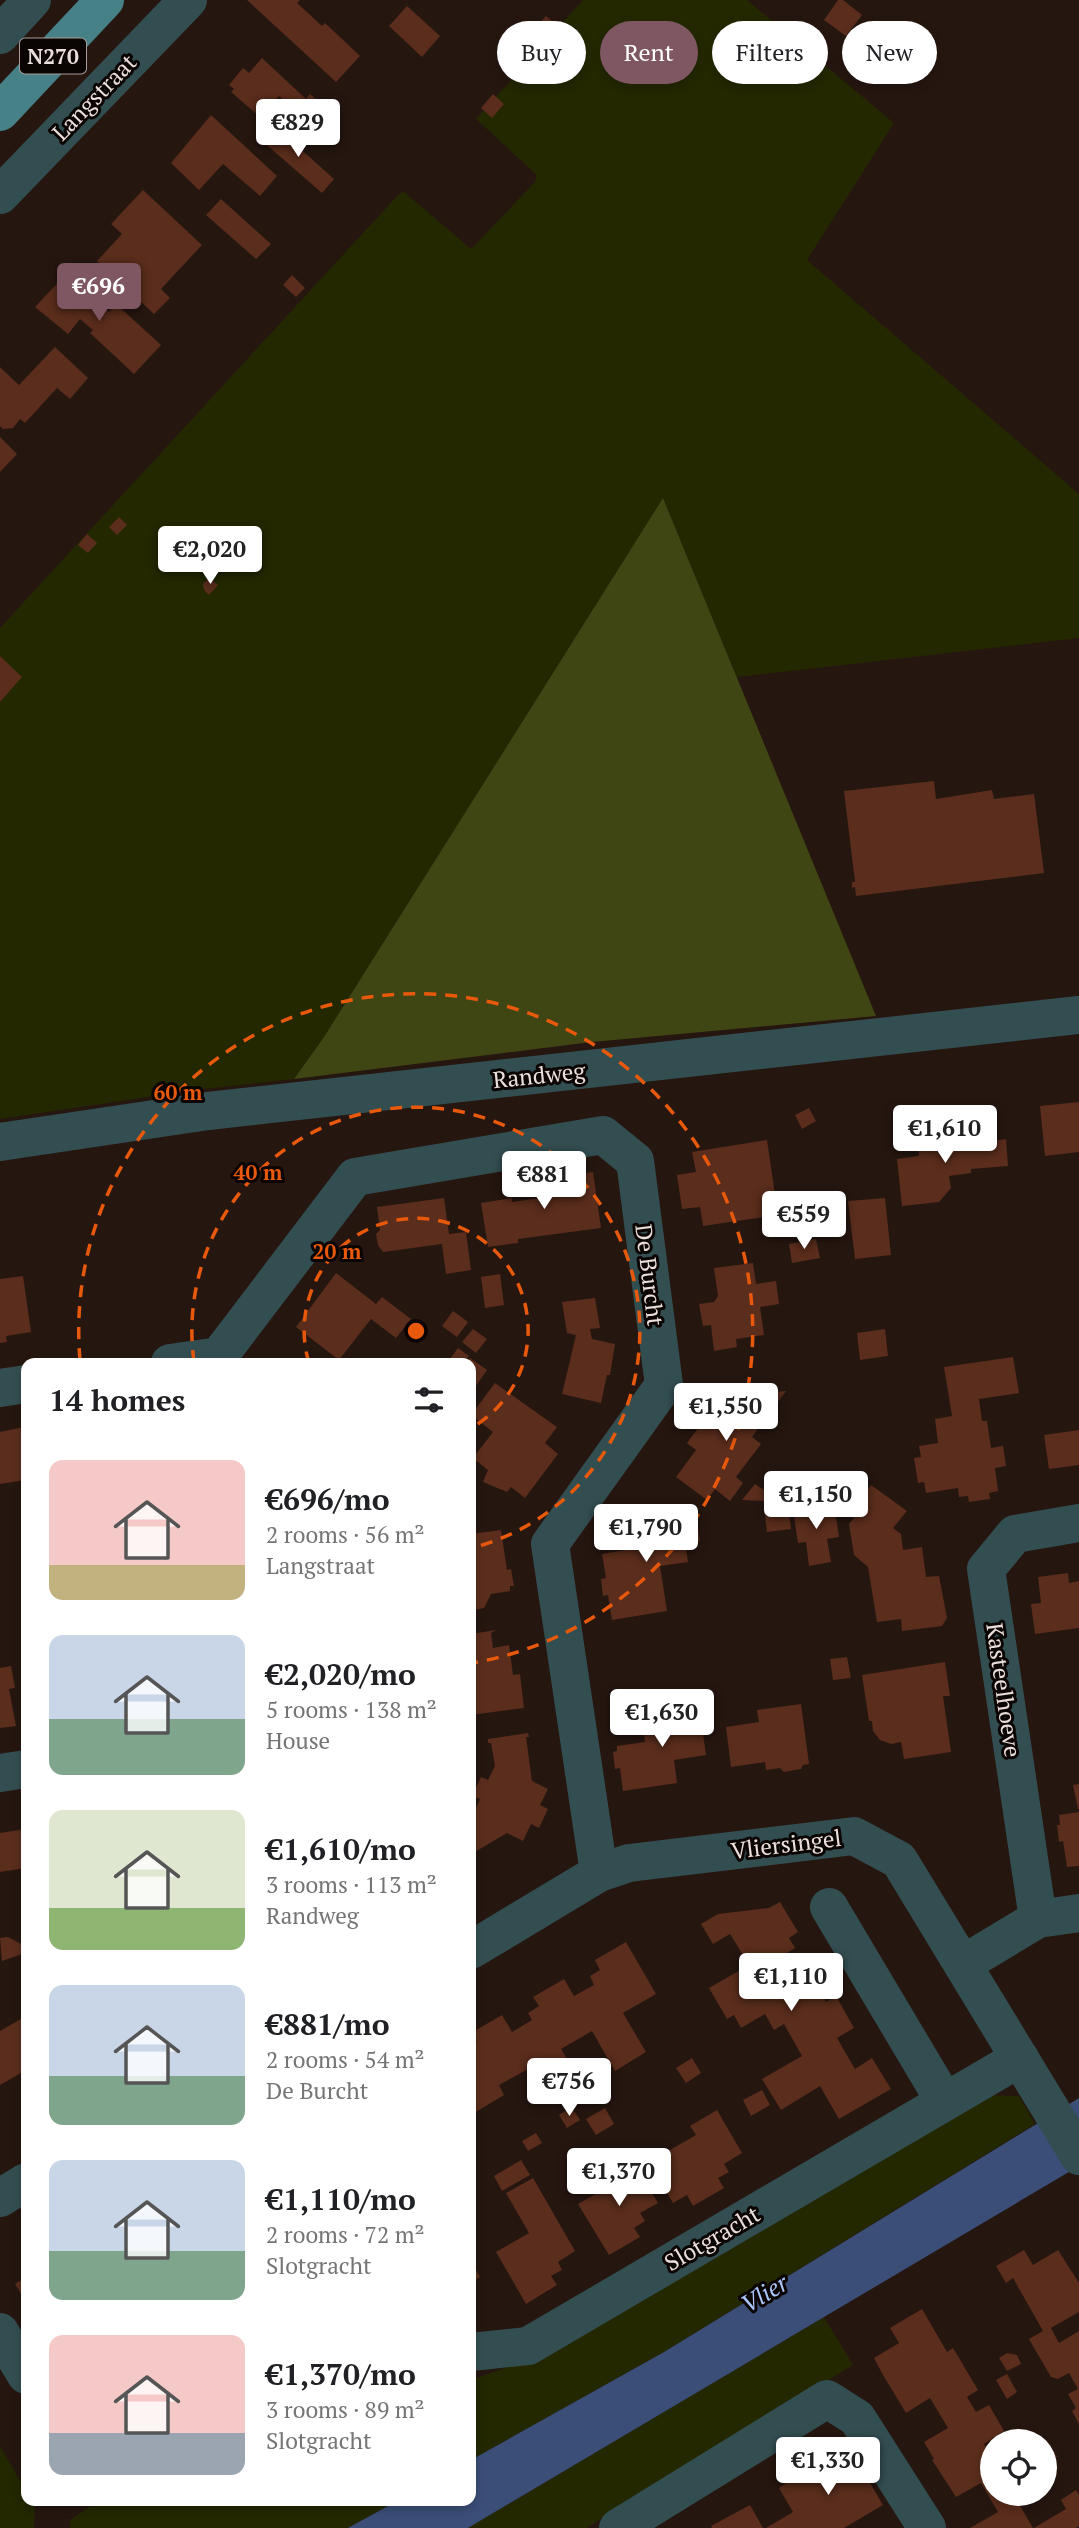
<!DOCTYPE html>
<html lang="en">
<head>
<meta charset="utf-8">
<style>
	:root { --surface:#fff; --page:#f6f6f6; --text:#202124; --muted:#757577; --accent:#7e5762 }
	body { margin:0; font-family:"PT Serif",serif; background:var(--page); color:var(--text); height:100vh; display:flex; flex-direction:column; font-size:26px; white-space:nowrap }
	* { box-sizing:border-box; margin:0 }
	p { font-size:23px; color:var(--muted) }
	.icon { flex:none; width:38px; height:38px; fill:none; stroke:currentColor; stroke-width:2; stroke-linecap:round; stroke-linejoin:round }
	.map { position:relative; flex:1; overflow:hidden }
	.sheet { position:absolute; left:21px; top:1358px; width:455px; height:1148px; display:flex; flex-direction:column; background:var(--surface); border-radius:14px; box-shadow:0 4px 10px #0003 }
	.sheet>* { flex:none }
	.guide { position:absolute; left:497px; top:21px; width:476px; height:63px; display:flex; gap:14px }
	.buttons { position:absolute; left:980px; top:2429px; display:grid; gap:14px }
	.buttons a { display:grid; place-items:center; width:77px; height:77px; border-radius:50%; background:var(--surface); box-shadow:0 4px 10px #0003; font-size:35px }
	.price { position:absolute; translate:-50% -60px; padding:0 16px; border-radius:7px; background:#fff; color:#222; font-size:23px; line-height:46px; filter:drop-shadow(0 2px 4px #0008) }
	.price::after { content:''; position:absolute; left:50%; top:42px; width:21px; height:16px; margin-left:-10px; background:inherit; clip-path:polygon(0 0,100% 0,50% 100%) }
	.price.current { background:var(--accent); color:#fff }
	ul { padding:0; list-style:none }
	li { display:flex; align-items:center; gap:21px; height:175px; padding:0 28px }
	li span { display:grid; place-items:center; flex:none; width:196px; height:140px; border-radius:14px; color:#555 }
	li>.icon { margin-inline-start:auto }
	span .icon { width:84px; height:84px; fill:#fffc; stroke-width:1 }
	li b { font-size:30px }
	h2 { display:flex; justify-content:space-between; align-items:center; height:84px; padding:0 28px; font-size:30px }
	.tag { padding:0 24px; border-radius:32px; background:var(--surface); box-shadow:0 4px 10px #0003; font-size:24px; line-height:63px }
	.tag.current { background:var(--accent); color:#fff }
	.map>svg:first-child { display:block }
	.green { fill:#242800 }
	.forest { fill:#404613 }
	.water { fill:#3b4e77 }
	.building { fill:#5a2d1c }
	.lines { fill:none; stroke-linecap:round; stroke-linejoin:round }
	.minor { stroke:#334e51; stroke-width:38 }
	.major { stroke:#478188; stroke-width:38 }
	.ring { fill:none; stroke:#e8590c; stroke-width:3.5; stroke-dasharray:12 9 }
	.labels { text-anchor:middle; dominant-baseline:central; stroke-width:6; stroke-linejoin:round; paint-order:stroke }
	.shield { fill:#0a0403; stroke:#a89d9a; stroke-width:2 }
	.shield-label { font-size:21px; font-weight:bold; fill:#ebdfdb }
	.street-label { font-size:23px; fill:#ebdfdb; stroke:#0a0403 }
	.water-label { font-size:24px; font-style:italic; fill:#abc6fb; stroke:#0a0403 }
	.centre { fill:#e8590c; stroke:#0a0403; stroke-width:3.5 }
	.ring-label { font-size:21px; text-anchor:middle; font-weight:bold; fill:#e8590c; stroke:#0a0403; stroke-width:6; stroke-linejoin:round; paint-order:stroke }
</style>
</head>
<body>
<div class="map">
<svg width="1079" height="2528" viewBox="0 0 1079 2528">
	<rect width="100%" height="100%" fill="#261610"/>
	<path class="green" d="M583,0h164l147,123 -87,137 272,234v144l-342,39 -74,-179 -339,539 -30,42 -99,11 -195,29v-491l398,-433 6,-3 67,57 64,-67 2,-7 -61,-56z
		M984,2095l35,1 16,28 -371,228 -193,108v-80l48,-17z
		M824,2317l29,48 -267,163h-118z
		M0,2446l26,45v10h6l3,5 -1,22h-34z
		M133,2501h264l-49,27h-278v-8l19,-13z"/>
	<path class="forest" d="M663,498l213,518 -284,26 -298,37 30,-42z"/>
	<path class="water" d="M1079,2098v68l-611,362h-120l49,-27h74v-41l193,-108z"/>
	<path class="building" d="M247,0h53l-3,3 25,23 3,-3 35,33 -24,26z
		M838,0h5l19,15 -16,21 -22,-16z
		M407,6l33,30 -18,21 -33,-31z
		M546,16l20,17 -14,16 -20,-17z
		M262,58l44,41 4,-5 21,19 -15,17 -37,-34 -19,21 -29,-25 3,-3 -5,-4 14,-17 6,5z
		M493,94l11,10 -12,14 -11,-10z
		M211,115l66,61 -17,20 -37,-32 -24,26 -28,-27z
		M275,126l59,53 -12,14 -61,-53z
		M143,190l59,55 -41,44 9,9 -16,16 -57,-53 25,-27 -11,-10z
		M221,199l50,45 -15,15 -50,-44z
		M66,274l43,38 7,-8 45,41 -27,29 -44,-41 3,-3 -13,-11 -12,15 -33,-27z
		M292,275l13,13 -9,9 -13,-12z
		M55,347l33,31 -18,21 -13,-11 -32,35 -5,-4 -7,9 -10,1 -3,-3v-59l19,18z
		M0,437l17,17 -17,18z
		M119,517l8,8 -10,10 -8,-8z
		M87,534l10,9 -9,10 -10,-8z
		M209,578l9,7 -9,10 -5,-5 -1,-6z
		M0,656l22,21 -22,25z
		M934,781l2,18 56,-9 2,9 40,-5 10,79 -188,23 -1,-9 -3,1v-6h3l-11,-91z
		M1079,1102v50l-34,4 -5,-50z
		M809,1108l7,13 -14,8 -7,-14z
		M967,1132l2,12 37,-5 2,27 -37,3v4l-22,3 2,12 -12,14 -37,4 -5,-47 22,-3 -2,-19z
		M767,1140l11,75 -75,11 -3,-19 -18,2 -5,-34 19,-3 -4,-20z
		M593,1172l8,56 -83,11v4l-30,4 -7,-44 31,-5v4l28,-4 -2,-18z
		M444,1198l5,36 17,-2 5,38 -25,4 -4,-30 -59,8 -5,-7 -2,-11 4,-4 -3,-23z
		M885,1198l6,57 -36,4 -7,-58z
		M816,1239l4,19 -28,5 -3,-19z
		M753,1263l3,21 20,-3 3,23 -19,3 4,28 -28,4 1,8 -23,4 -3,-26 -8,1 -4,-22 15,-2 4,-6 -4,-28z
		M336,1273l40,31 6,-7 29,22 -15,19 -25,-19 -32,41 -43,-33z
		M500,1274l4,31 -19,3 -4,-31z
		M23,1276l8,56 -25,4 1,6 -7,1v-64z
		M595,1298l5,30 -10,1 2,10 23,5 -5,31h-3l-6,28 -39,-9 14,-59 -9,-2 -5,-31z
		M453,1311l15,11 -11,15 -15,-11z
		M473,1329l14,10 -11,14 -14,-11z
		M885,1329l3,27 -28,4 -3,-27z
		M458,1348l11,8 -6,7h-16z
		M1013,1357l6,36 -40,6 3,22h5l4,27 12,-2 3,20 -11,2 3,23 -9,2 1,6 -21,3 -1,-6 -9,1 -1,-9 -32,5 -2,-11 -6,1 -4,-25 7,-1 -2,-11 19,-3 -3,-24 17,-3 -8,-49z
		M470,1358l17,12 -16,23v-30h-5z
		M495,1383l62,44 -12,16 13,11 -33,44 -14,-11 -4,5 -24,-10 5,-12 -15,-12 20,-26 -22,-17z
		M786,1391l-34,46 9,7 -25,33 7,6 -13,18 -15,-12 -8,11 -31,-23 20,-27 -9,-7 20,-27 -4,-3 11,-15z
		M19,1428h7v52l-26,4v-52z
		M1079,1430v35l-30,4 -5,-34z
		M755,1484l15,10 -4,7 -24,-1z
		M871,1485l36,26 -14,17 8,6 2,16 19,-3 4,30 13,-1 8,42 -5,8 -40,5 -1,-12 -24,3 -9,-55 -14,-12 -5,-31 12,-15 -5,-4z
		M822,1501l1,11 12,-2 4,27 -12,2 4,23 -22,4 -3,-24 -8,1 -4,-27 8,-2 -2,-10z
		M789,1513l2,16 -24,3 -2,-16z
		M634,1516h62l4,25 -15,2 3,19 -28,4 7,45 -55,9 -4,-25 -5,1 -2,-17 5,-1 -4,-24 29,-5 -4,-29z
		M501,1530l6,40 4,-1 3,17h-4v5l-19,3 -7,14 -10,2 -3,-2v-74z
		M1068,1573l1,10 10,-2v47l-44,6 -4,-30 10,-1 -3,-26z
		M496,1630l-5,3 2,15 16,-3 4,30 7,-1 4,34 -53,7v-81z
		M847,1657l4,21 -18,2 -3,-21z
		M945,1662l5,34h-7l8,56 -47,7 -3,-17 -10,2 -11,-4 -7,-9 -1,-10h-3l-7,-46z
		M11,1666l4,22 -6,1 7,37 -16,2v-60z
		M801,1704l8,60 -6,1 -2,4 -17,3 -4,-4 -14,2 -1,-8 -34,5 -5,-40 33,-5 -2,-12z
		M699,1705l7,50 -32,5 3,23 -54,8 -3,-23 -5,1 -2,-17 4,-1v-5l28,-4 -1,-12 12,-2 -3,-17z
		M528,1733l1,4h-3l6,44 16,8 -8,16 8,4 -9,19 -8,-4 -8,17 -16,-8 -34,20 2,2 -4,2v-44l2,1 7,-15 -8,-3 9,-19 7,3 7,-14 -4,-23h-3v-4z
		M1079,1784v25h-1l-5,-24z
		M1079,1812v54l-12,1 -4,-26 -4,1 -2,-17h3l-1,-10z
		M26,1829v39l-26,4v-39z
		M780,1902l18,30 -9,6 6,10 -8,5 25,43 8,-5 6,11 10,-6 18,32 -17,10 18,31 17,-11 19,31 -52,30 -19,-33 -39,24 -19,-31 40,-23 -18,-32 -10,6 -9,-16 -24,14 -7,-13 -7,4 -18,-31 40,-23 -19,-31 -17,10 -12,-20 17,-10 51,-6z
		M8,1937l15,8 2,8 -23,8 -2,-23z
		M626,1942l30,52 -33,19 23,39 -31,19 -23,-40 -31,18 6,10 -31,18 -6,-9 -31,17 5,10 -30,18 -3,-5v-62l6,-4 -6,-9 31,-18 10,17 20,-12 -4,-7 11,-7 -6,-9 31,-18 10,17 20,-11 -4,-9 10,-6 -5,-10z
		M26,2016v65l-5,-8 -21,12v-54z
		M692,2058l9,15 -15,10 -10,-15z
		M762,2090l8,15 -19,11 -8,-16z
		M605,2108l9,16 -18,11 -10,-16z
		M568,2109l6,2 6,9 -13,8 -8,-13z
		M717,2110l25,43 -18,11 5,8 -11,6 6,10 -31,18 -6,-11 -14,8 -24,-41 47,-27 -6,-9z
		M536,2133l6,10 -14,8 -6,-10z
		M521,2160l9,15 -28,16 -8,-15z
		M633,2160l25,43 -18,10 5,8 -11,7 6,9 -31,18 -31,-51 34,-19 -6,-10z
		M533,2178l42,73 -17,11 4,8 -11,6 6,9 -31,19 -30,-52 33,-19 -23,-40z
		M1024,2250l9,15 25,-15 21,33v29l-28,16 8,15 20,-12v93l-7,-13 4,-3 -8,-14 10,-5 -9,-16 -11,6 -7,-2 -22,-38 14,-8 -30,-53 -7,5 -10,-17z
		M471,2261l9,16 -9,6z
		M26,2277v25l-11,-18z
		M922,2309l25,43 6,-4 25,42 -11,7 9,15 13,-7 15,26 -20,13 8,15v35h39l-13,8 15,26h-63l28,-16 -17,-29 -25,14 -24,-37 2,-1 -10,-17 24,-14 -18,-30 -24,15 -23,-38 -9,-17 25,-15 -9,-15z
		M1007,2353l10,2 4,9 -14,7 -8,-13z
		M1007,2374l10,18 -10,7 -11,-19z
		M1047,2441l10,16 -7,5 -5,-8v-11z
		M835,2455l9,16 14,-8 25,42 -39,23h-78l27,-16 -14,-24 26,-18z
		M1076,2490l3,5v31l-3,2h-42l32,-19 -5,-9z
		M750,2505l13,23h-51l-1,-2z"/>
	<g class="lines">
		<path class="minor" d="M0,35l32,-35
			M0,195l188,-195
			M0,1142l208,-31 871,-96
			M170,1363l49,-7
			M218,1363l1,-7 136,-179 248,-42 32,26 29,224 -114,159 49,329
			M0,1388l26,-4
			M0,1773l26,-4
			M829,1907l116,195
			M1038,1919l-52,-350 29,-35 64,-11
			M471,1950l128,-77 30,-10 225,-27 45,24 180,296
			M963,1964l75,-45 41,-6
			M0,2198l26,-16
			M0,2332l26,43
			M471,2352l57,-6 492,-288
			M618,2528l209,-129 30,19 70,110"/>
		<path class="major" d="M0,112l105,-112"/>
	</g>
	<g class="ring">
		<path d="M309 1363A112 112 0 1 1 471 1428"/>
		<path d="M194 1362A224 224 0 1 1 472 1548"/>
		<path d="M80 1360A337 337 0 1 1 472 1663"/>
	</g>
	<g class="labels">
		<rect class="shield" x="20" y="38.5" width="66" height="35" rx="5"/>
		<g class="shield-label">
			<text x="53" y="56">N270</text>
		</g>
		<g class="street-label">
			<text transform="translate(94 97) rotate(-46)">Langstraat</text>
			<text transform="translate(539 1075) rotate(-6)">Randweg</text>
			<text transform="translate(650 1275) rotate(83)">De Burcht</text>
			<text transform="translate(1004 1690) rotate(82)">Kasteelhoeve</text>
			<text transform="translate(786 1844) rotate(-7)">Vliersingel</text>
			<text transform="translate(712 2238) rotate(-30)">Slotgracht</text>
		</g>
		<g class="water-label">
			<text transform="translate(764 2293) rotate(-31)">Vlier</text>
		</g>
	</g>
	<circle cx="416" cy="1331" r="10" class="centre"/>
	<g class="ring-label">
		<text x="178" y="1100">60 m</text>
		<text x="258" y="1180">40 m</text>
		<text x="337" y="1259">20 m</text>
	</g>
</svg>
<div class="buttons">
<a><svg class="icon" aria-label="locate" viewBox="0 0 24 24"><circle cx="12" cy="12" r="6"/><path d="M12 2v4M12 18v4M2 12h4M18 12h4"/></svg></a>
</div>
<b class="price" style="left:298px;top:159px">€829</b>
<b class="price current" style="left:99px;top:323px">€696</b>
<b class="price" style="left:210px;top:586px">€2,020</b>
<b class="price" style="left:945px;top:1165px">€1,610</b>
<b class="price" style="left:544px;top:1211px">€881</b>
<b class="price" style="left:804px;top:1251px">€559</b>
<b class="price" style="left:726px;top:1443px">€1,550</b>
<b class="price" style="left:816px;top:1531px">€1,150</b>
<b class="price" style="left:646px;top:1564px">€1,790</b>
<b class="price" style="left:662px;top:1749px">€1,630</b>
<b class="price" style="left:791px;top:2013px">€1,110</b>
<b class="price" style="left:569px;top:2118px">€756</b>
<b class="price" style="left:619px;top:2208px">€1,370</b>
<b class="price" style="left:828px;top:2497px">€1,330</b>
<div class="guide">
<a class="tag">Buy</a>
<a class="tag current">Rent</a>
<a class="tag">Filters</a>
<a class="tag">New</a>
</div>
<section class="sheet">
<h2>14 homes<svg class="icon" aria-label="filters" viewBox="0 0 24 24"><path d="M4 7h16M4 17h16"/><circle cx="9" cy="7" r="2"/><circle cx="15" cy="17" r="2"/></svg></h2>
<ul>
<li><span style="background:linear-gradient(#f6c9c9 75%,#c2b280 0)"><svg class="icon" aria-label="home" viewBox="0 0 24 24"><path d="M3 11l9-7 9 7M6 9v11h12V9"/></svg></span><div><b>€696/mo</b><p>2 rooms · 56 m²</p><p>Langstraat</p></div></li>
<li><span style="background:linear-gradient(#c9d6e8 60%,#7fa58c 0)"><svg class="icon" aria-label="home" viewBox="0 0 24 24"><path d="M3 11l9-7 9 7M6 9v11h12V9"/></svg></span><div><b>€2,020/mo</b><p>5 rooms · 138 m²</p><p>House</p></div></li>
<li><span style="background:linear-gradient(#dfe7d0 70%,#8fb573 0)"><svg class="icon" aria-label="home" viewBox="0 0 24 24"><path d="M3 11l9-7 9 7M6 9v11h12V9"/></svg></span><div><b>€1,610/mo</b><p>3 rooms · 113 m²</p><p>Randweg</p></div></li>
<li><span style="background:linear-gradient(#c9d6e8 65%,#7fa58c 0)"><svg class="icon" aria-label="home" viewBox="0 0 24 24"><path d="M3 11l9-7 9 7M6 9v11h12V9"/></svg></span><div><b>€881/mo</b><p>2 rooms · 54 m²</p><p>De Burcht</p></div></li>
<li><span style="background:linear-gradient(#c9d6e8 65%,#7fa58c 0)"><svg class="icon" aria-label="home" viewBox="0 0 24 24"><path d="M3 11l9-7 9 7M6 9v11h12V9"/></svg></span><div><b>€1,110/mo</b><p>2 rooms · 72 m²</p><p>Slotgracht</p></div></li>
<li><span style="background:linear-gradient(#f6c9c9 70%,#9aa5b1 0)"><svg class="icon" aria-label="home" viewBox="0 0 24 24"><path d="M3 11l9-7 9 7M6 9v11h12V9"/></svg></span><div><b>€1,370/mo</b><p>3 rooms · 89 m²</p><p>Slotgracht</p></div></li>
</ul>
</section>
</div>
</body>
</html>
